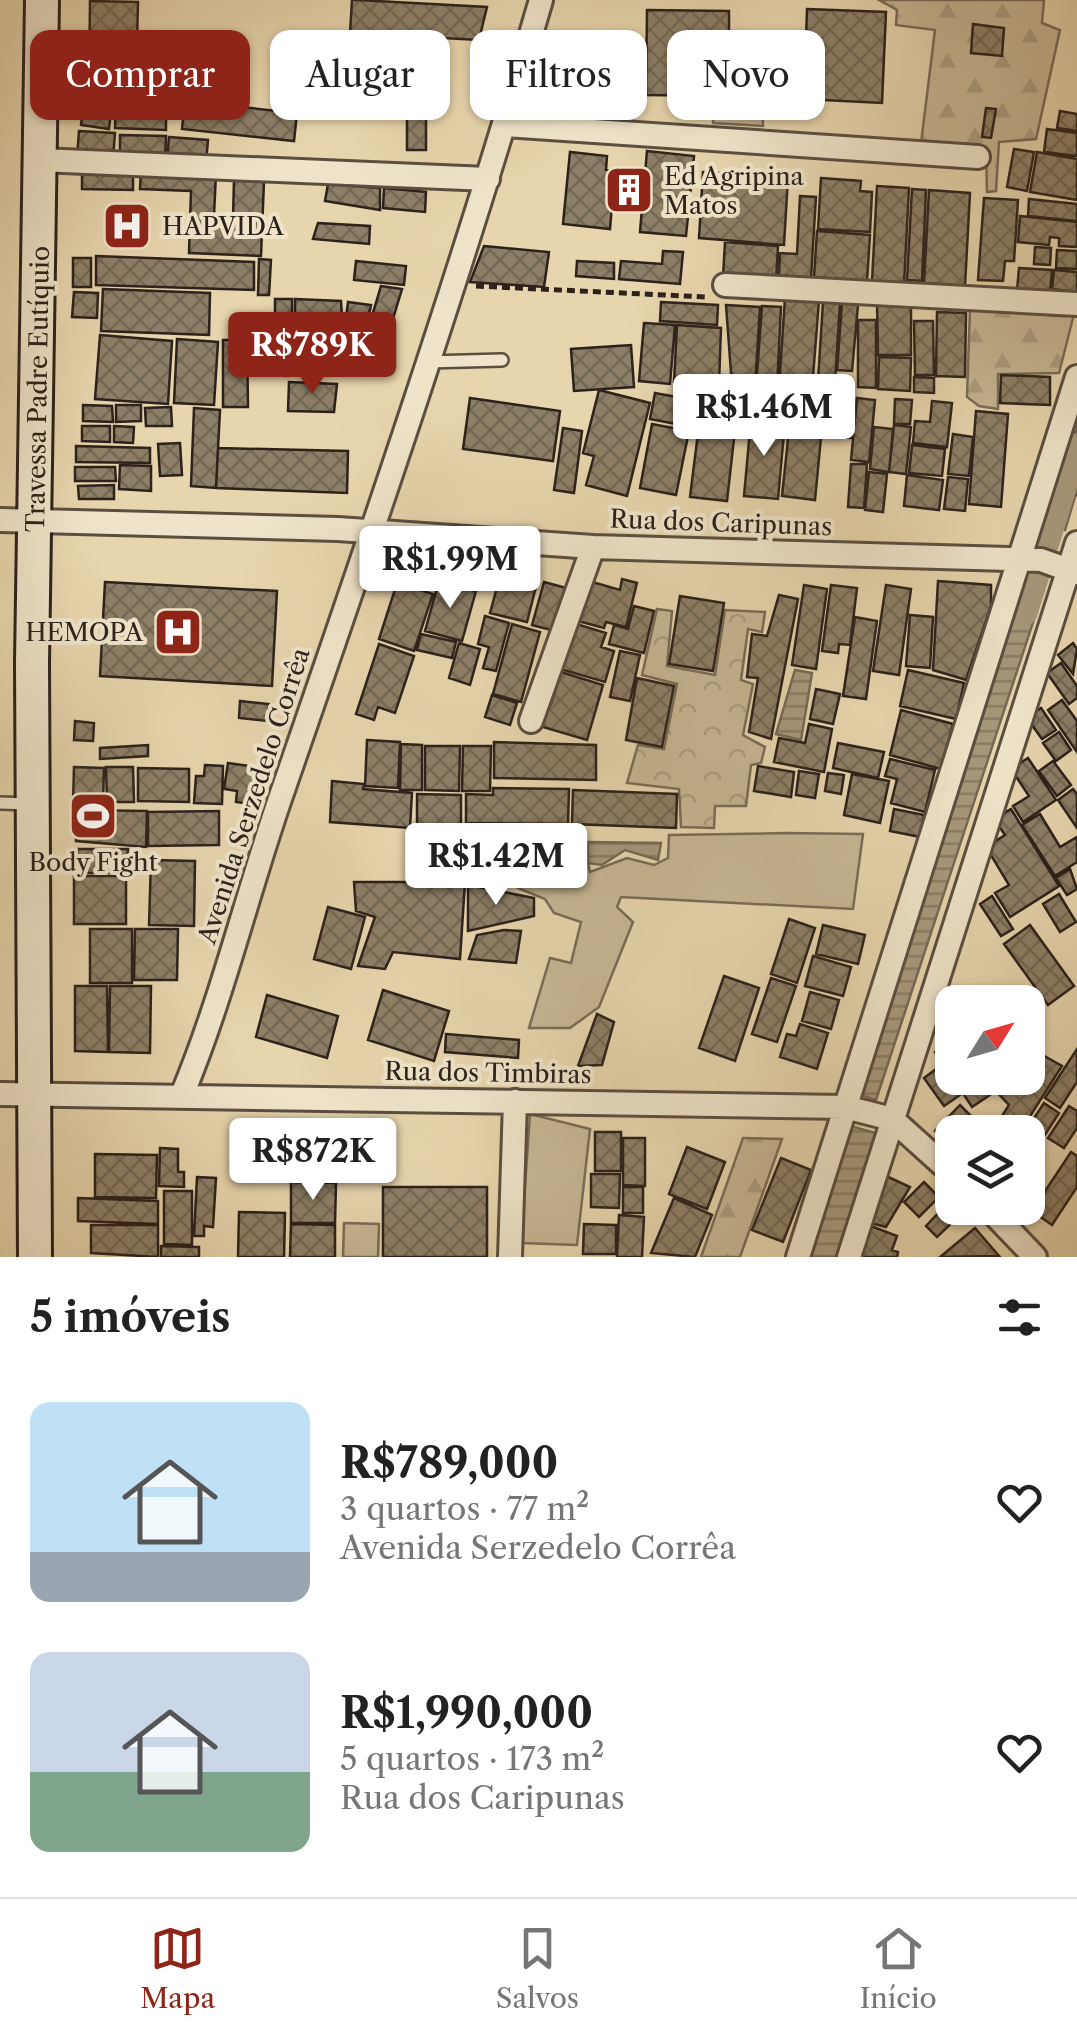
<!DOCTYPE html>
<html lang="pt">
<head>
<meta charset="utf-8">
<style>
	:root { --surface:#fff; --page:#f6f6f6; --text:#222; --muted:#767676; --line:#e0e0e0; --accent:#8f2418 }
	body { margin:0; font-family:"Libre Caslon Text",serif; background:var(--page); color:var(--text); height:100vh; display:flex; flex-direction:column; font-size:38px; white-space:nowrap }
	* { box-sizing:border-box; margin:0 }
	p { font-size:32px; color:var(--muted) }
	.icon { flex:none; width:55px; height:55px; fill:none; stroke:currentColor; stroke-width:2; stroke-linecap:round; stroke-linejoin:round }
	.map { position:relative; height:1257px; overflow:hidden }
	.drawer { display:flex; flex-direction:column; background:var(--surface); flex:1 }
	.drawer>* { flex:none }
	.banner { position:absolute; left:30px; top:30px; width:1018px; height:90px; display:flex; gap:20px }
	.needle { width:65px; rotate:53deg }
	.tools { position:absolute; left:935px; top:985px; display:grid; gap:20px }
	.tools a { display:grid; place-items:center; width:110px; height:110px; border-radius:20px; background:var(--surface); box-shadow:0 2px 8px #0004; font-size:50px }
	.price { position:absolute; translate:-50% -85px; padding:0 22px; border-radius:10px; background:#fff; color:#222; font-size:32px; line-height:65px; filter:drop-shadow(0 2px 5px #0008) }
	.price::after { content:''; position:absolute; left:50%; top:60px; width:30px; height:22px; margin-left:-15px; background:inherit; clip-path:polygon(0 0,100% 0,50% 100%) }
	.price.selected { background:var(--accent); color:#fff }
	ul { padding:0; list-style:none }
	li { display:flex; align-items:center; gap:30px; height:250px; padding:0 30px }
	li span { display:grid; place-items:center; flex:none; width:280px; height:200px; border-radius:20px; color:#555 }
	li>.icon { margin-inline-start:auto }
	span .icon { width:120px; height:120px; fill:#fffc; stroke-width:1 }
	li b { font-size:42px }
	h2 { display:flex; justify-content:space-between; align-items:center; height:120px; padding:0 30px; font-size:42px }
	.chip { padding:0 35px; border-radius:20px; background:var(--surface); box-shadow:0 2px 8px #0004; font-size:35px; line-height:90px }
	.chip.selected { background:var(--accent); color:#fff }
	.menu { display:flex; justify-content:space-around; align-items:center; height:140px; border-top:2px solid var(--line); background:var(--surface); font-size:28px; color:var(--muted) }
	.menu a { display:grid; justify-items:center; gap:5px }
	.menu .selected { color:var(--accent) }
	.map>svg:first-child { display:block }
	.forest { fill:url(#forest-firs); stroke:#7a6c58; stroke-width:2.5 }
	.park { fill:url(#park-crowns); stroke:#7a6c58; stroke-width:2.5 }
	.garden { fill:#c7b694; stroke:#7a6c58; stroke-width:2.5 }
	.water { fill:url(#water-rules); stroke:#766855; stroke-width:2.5 }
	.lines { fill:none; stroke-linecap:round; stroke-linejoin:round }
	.shore { stroke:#6a5c4b; stroke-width:2.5 }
	.canal { stroke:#a7987b; stroke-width:25 }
	.building { fill:url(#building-cross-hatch); stroke:#2c211b; stroke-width:2.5 }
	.lane-casing { stroke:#5b4e40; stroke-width:16 }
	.street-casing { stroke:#5b4e40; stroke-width:28 }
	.secondary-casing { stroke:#2c211b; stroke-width:38 }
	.path { stroke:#2c211b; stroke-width:5; stroke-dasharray:8 5; stroke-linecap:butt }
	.lane { stroke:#efe4ca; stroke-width:11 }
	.street { stroke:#efe4ca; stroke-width:22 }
	.secondary { stroke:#efe4ca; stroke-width:32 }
	.labels { text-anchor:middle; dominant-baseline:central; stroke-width:8; stroke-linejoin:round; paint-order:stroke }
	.poi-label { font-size:25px; fill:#2c211b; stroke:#efe4ca; text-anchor:start }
	.street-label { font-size:25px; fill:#2c211b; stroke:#efe4ca }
</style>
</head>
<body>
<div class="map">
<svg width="1077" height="1257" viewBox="0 0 1077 1257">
	<defs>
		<pattern id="forest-firs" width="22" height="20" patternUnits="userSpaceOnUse" patternTransform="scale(2.5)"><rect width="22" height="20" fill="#c7b694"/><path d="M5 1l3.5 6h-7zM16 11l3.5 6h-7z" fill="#ab9c7f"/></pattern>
		<pattern id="park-crowns" width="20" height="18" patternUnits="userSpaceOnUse" patternTransform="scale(2.5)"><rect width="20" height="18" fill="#c7b694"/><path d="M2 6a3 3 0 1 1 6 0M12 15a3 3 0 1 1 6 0" fill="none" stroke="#ab9c7f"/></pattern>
		<pattern id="water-rules" width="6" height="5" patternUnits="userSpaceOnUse" patternTransform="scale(2.5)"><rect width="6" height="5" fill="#a7987b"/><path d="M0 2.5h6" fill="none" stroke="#887c64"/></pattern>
		<pattern id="building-cross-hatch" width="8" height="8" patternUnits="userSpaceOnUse" patternTransform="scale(2.5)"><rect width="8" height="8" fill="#8d7f67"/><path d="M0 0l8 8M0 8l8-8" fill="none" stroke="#736854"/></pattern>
	</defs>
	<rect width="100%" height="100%" fill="#e7d5ad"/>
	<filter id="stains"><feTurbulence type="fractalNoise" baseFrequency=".002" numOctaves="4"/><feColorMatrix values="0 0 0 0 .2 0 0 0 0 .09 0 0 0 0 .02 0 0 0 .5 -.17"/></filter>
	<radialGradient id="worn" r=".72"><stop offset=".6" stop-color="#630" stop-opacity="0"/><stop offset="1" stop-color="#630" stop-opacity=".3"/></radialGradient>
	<path class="forest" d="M879,0h165l-2,23 18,7 -24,109 -37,3 -3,49 -9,1 -1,-44 -65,-5 14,-113 -39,-5 1,-15z
		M970,309l105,1 -16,63 -61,1v35l-19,-3 -12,-9z
		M743,1138l39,1 -42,118h-39z"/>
	<path class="park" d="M657,609l15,2 -5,55 48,9 10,-65 40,2 -3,20 -14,-3 -7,51 12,4 -10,51 22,12 -4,16 -10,2 -5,41h-31l-1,22 -33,-1 -2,-38 -52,-6 11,-38 26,4 13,-65 -35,-9z"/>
	<path class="garden" d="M714,96l48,3 1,27 -50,-3z
		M786,833l77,1 -10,75 -232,-12 -4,10 16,15 -34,85 -29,21h-41l21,-70 21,5 10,-41 -27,-9 -9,-14 -27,-11 8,-15 31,-29 26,-1 7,29 37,-14 27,7 14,-7 1,-23z
		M530,1114l60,15 -13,116 -56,-2z
		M344,1223l35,1 -1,33h-35z"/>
	<path class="water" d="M1077,396v94l-12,40 -30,-7z
		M1019,580l26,6 -169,514 -19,-6z
		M795,670l17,3 -11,67 -25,-6z
		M588,842l73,1 -3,17 -33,-10 -23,15 -14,-2z
		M847,1125l32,9 -41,123h-29z"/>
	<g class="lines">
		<path class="shore" d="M1077,428l-27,87 8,1 7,-18 12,-3"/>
		<path class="canal" d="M1025,613l52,-167"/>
	</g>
	<path class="building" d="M352,0h6l129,7 -8,33 -129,-7z
		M90,1l48,1 -2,83 -47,-1z
		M807,9l79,3 -4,91 -78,-4z
		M647,10l82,1v85l-83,-1z
		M973,24l31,4 -2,28 -31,-3z
		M116,98l50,1v31l-51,-2z
		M84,99l28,3 -3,27 -28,-4z
		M185,101l112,12 -3,28 -112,-12z
		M986,108l10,1 -5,29 -9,-1z
		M1060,111l17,3v17l-20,-3z
		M407,118h19v32h-19z
		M1047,129l30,4v23l-33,-4z
		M79,131l36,2 -2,26 -36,-2z
		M120,135l46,1 -1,24 -45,-1z
		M169,137l39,3 -2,23 -39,-3z
		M1014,149l20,3 -7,39 -20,-4z
		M647,151l47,5 -8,80 -46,-4 2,-24 -30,-3 -2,24 -47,-5 7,-72 37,4 -1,14 39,4z
		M1037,152l40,7v41l-47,-8z
		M82,168l51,2v20l-51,-1z
		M141,170l75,3 -2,43 19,1 1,-37 30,1 -3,75 -72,-3 2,-62 -51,-2z
		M703,172l85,5 -4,68 -85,-7z
		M821,178l40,3 -1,10 12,1 -2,40 -52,-3z
		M328,184l52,4v22l-55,-9z
		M877,186l32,2 -5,96 -32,-2z
		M384,188l42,4 -1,20 -42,-4z
		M912,189l14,1 -4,91 -15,-1z
		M929,190l41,3 -5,93 -41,-3z
		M800,196l16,1 -5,81 -32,-3 1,-22 17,1z
		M984,198l34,2 -4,61h-9l-2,20 -25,-1z
		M1029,199l48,5v17l-49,-5z
		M1020,216l57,6v25l-18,-1v-8l-9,-1 -1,8 -31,-3z
		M318,223l52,3 -1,18 -56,-5z
		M817,231l53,4 -3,46 -53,-4z
		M725,242l53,4 -2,35 -53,-4z
		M484,246l65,6 -5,35 -74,-5z
		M1035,247l16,1 -1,17 -16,-1z
		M1057,250l20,1v18l-21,-1z
		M663,251l20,1 -3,32 -61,-5 2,-18 41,3z
		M96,256l158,6v28l-158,-5z
		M73,258h18v29h-18z
		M259,259l12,1 -2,35h-11z
		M356,261l50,5 -2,19 -50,-5z
		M577,261l37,2v16l-38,-3z
		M1019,268l33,2 -2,22 -33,-2z
		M1054,270l23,2v20l-25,-3z
		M381,286l21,3 -10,33 -22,1z
		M103,289l107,4 -1,42 -108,-4z
		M74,292l24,1 -1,25 -25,-1z
		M785,298l34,2 -7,90 -33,-3z
		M275,299h17v17h-17z
		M295,299l46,2 1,18h-47z
		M348,302l23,3 -4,18 -21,-3z
		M661,302l57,3 -1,20 -57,-4z
		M823,302l17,1 -5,79 -17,-1z
		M877,302h34v53h-33z
		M842,303l16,2 -6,66 -15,-1z
		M726,305l34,2 -5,80 -23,-1z
		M762,306l19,1 -4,80h-21z
		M937,312l29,1 -1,64 -29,-1z
		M858,320h18v68l-18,-1z
		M277,321l110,5 -1,13 -109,-4z
		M914,321h19l1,54h-19z
		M644,323l31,2 -5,59 -31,-3z
		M677,325l44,3 -2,57 -45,-3z
		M100,335l72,6 -4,63 -73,-5z
		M177,339l41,3 -4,63 -40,-2z
		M223,340h24l1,67h-25z
		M631,345l3,42 -60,4 -3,-42z
		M265,357l23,1v18l-24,-1z
		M879,357l32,1 -1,33 -32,-2z
		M1001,375l49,2v28l-50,-2z
		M914,377l20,1v15l-20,-1z
		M289,382l48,2 -3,28 -46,-1z
		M816,384l18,2 -1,17 -18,-2z
		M697,385l55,5 -2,28 -55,-5z
		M754,389l34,2 -2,27 -33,-2z
		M599,390l51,13 -23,93 -41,-11 8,-29 -11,-3z
		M655,393l38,7 -6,26 -37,-7z
		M470,398l90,13 -7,50 -90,-12z
		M838,398l16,1 -3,39 -15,-1z
		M857,398l18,2 -6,62 -18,-2z
		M895,399l17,1 -2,24h-16z
		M932,401l20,2 -5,44 -34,-4 2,-22 15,1z
		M792,402l32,4 -9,94 -33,-4z
		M83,405l29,1 1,16 -30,-1z
		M116,405h25v16l-25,1z
		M171,407l1,19h-26l-1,-18z
		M194,408l26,2 -4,78 -25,-2z
		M976,411l32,3 -7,93 -32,-3z
		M751,419l34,3 -7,77 -34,-3z
		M652,424l37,7 -13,64 -36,-7z
		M699,425l36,5 -8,71 -37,-4z
		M894,425l17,2 -5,47 -17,-2z
		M82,426h28v16l-28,-1z
		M114,426l20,1 -1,16 -19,-1z
		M874,427l19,2 -4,43 -19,-3z
		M563,428l19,3 -8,62 -20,-3z
		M953,434l20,3 -4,39 -21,-2z
		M180,443l2,32 -22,1 -2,-32z
		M912,445l33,4 -3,27 -33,-3z
		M76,446l74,2v15l-74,-1z
		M218,448l130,3 -1,42 -131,-5z
		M851,464h16l-3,44 -16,-1z
		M120,465l31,1v25l-32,-2z
		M75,467h40l1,14h-41z
		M869,472l18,2 -4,38 -18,-2z
		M907,475l36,5 -4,30 -35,-4z
		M948,477l20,2 -3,32 -21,-2z
		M114,485v14h-35l-1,-13z
		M520,574l18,5 -11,43 -37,-9 10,-37 18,5z
		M622,579l15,4 -11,44 -20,-5 -2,6 -26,-7 11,-40 31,9z
		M439,581l37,10 -14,50 -37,-10z
		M938,581l53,4v21l-25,74 -33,-10z
		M105,582l172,9 -5,95 -172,-10z
		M544,582l22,6 -11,43 -23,-6z
		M397,583l36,11 -19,57 -35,-12z
		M804,585l23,4 -11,80 -24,-4z
		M831,585l26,3 -7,57 -11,-1 -1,9 -16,-2z
		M886,585l25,4 -12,86 -26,-4z
		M779,595l19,4 -27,140 -22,-7 9,-54 -11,-1 5,-43 15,2z
		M680,596l44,7 -11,68 -44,-7z
		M634,606l20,5 -10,42 -35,-9 5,-19 14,4z
		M910,615l23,2 -3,51 -24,-2z
		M485,616l24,7 -13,48 -13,-3 6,-21 -11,-3z
		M855,617l22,4 -11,78 -23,-3z
		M573,623l33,10 -5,14 13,4 -9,31 -45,-13z
		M512,624l28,8 -19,70 -28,-8z
		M421,634l35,8 -4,16 -35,-8z
		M459,643l21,6 -10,36 -21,-7z
		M1073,643l4,6 -4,25 -15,-19z
		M379,644l35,12 -19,57 -17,-6 -4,13 -18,-6z
		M620,651l20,4 -10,46 -20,-4z
		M1061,663l16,23v12l-8,6 -22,-31z
		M908,670l56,13 -8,36 -56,-13z
		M561,672l42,13 -16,55 -51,-15 6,-23 9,2z
		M637,678l37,8 -12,61 -36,-7z
		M816,689l24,5 -7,30 -23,-5z
		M492,695l25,8 -7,22 -25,-8z
		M1062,700l15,21v31l-29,-42z
		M240,701l29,3 -2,17 -28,-3z
		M1041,708l15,22 -14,9 -15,-21z
		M901,710l52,14 -12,45 -51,-14z
		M75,721l19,2 -1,18 -19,-1z
		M809,724l23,5 -8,43 -50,-10 5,-24 26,5z
		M1059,732l12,18 -15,11 -13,-18z
		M367,740l33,2 -2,46 -33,-2z
		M494,742l102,3v35l-102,-2z
		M838,743l46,9 -6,26 -45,-10z
		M401,744l21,1v45h-22z
		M148,745v11l-48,3v-11z
		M425,746h35l-1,45 -34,-1z
		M463,746h28l-1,45h-28z
		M1028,758l28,42 -33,22 -10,-16 16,-10 -18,-27z
		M890,759l45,11 -10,42 -34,-9 6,-24 -12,-3z
		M1053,761l18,24 -14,11 -18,-25z
		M228,763l35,5 -5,37 -22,-3 1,-11 -13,-2z
		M205,765l18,1 -1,38 -28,-1 2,-27h8z
		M758,766l36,6 -3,25 -37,-6z
		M74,767l30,1 -1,35 -30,-1z
		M106,767h27l1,35h-27z
		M138,768l51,1v33l-51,-1z
		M799,771l20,3 -4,24 -19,-3z
		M828,773l16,2 -3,19 -16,-3z
		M852,774l37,7 -9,42 -36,-8z
		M332,781l32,3 -1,5 49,4 -2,35 -80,-6z
		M493,788l76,1 -1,35 -102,-1v-29l27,1z
		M1073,789l4,5v34l-19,-28z
		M573,790l104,4 -1,34 -104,-4z
		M417,794l44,1v31h-44z
		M894,809l30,6 -4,22 -30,-6z
		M1011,809l48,77 -49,31 -15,-24 14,-8 -23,-38 19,-12 -11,-16z
		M77,810l70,1 -1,36 -70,-6z
		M219,811v34l-71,1v-34z
		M1040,814l20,33 17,-10v25l-22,14 -33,-51z
		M549,827l1,16 -23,1v-16z
		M78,849h50v24h-51z
		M151,860l44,1 -1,65 -45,-1z
		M1070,869l7,20 -10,6 -11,-17z
		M74,876h52v48h-52z
		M354,882h111l-5,77 -67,-7 -8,17 -27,-3 17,-49 -19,-6z
		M468,885l66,13v18l-66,15z
		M1059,894l17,28 -16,10 -17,-28z
		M992,896l21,33 -12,7 -21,-32z
		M328,907l37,10 -14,52 -37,-10z
		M789,919l26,9 -18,55 -26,-9z
		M823,925l42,10 -7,29 -42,-10z
		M1030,925l44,61 -26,19 -44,-61z
		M90,929h42v54h-42z
		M135,929h43l-1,51h-43z
		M504,930l17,1 -5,32 -47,-4 8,-24z
		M813,956l38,11 -8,29 -38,-10z
		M724,976l35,12 -24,73 -36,-13z
		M771,978l25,8 -19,56 -25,-8z
		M75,986h32l1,66 -33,-1z
		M110,986h41l-1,67 -41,-1z
		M383,990l66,21 -15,50 -66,-21z
		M810,992l29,8 -8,29 -29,-8z
		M267,995l71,21 -11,42 -71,-21z
		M597,1014l17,8 -12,43 -24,1z
		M800,1024l28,9 -11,36 -37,-12 7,-23 9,2z
		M446,1034l73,6 -1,18 -73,-6z
		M952,1041v36l-17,-25z
		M1077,1049v33l-17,26 -15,-10z
		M1039,1053l23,13 -42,66h-25l-2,-2 16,-25 -18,-19 15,-8 13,5 9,-5z
		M940,1066l20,29 -16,11 -20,-28z
		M953,1078h26l11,17 -18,12z
		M1044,1103l15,10 -31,48 -3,-29z
		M960,1105l24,24 -32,3v15l-17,-16z
		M1069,1106l8,5v17l-13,20 -16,-10z
		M595,1132h26v39h-26z
		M623,1138h22v48l-22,-1z
		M687,1147l38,15 -18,47 -38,-15z
		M160,1148l18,1v23h6v15l-25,-1z
		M1071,1152l6,4v31l-25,38 -20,-14z
		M95,1154l62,1 -1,43 -61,-1z
		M781,1158l30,12 -28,72 -31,-12z
		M591,1174h29l-1,34 -28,-1z
		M884,1175l26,12 -24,40 -15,-4z
		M197,1177l19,1 -3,49 -9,-1v10h-10z
		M291,1182l45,1 -1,40h-44z
		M924,1182l15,15 -20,20 -15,-15z
		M383,1187h104v70h-104z
		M623,1187h20v26h-20z
		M164,1191h28v54l-28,-1z
		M78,1198l80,3v23l-80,-3z
		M674,1198l38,17 -17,42 -44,-4z
		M946,1205l12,12 -21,20 -11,-11z
		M239,1212l46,1 -1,44h-46z
		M619,1215l25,2 -2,40h-25z
		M291,1224l44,1v32h-45z
		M584,1224l32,1v29h-33z
		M91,1225h67v32l-67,-4z
		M871,1226l26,10 -5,14 6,2 -1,5h-38z
		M975,1228l24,28 -59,1z
		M161,1246l38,1v10h-38z"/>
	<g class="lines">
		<g class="lane-casing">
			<path id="lane" d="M427,362l75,-2
				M0,803l31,1"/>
		</g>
		<g class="street-casing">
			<path id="street" d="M504,125l474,32
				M40,160l448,19
				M725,285l352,19
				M0,520l338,9 255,18 448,13 36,13
				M531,721l62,-174
				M0,1094l845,13 47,12 60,54
				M182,1095c41,-98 65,-202 100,-302 91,-263 181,-526 259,-793
				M988,1208l47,49
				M510,1257l5,-156
				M798,1257l279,-880
				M849,1257l228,-714"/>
		</g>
		<g class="secondary-casing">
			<path id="secondary" d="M35,1257l-3,-594 10,-663"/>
		</g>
		<path class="path" d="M476,286l229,11"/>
		<use href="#lane" class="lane"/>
		<use href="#street" class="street"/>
		<use href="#secondary" class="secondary"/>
	</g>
	<defs>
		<g id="building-square" transform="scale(2.5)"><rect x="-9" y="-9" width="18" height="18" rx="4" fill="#8f2418" stroke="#efe4ca"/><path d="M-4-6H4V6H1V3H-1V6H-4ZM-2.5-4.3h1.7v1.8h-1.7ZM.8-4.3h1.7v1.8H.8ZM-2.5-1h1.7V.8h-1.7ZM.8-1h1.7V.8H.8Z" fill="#fff"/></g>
		<g id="hospital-square" transform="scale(2.5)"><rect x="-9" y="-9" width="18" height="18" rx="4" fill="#8f2418" stroke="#efe4ca"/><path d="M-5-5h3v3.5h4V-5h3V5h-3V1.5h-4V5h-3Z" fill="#fff"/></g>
		<g id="stadium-square" transform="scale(2.5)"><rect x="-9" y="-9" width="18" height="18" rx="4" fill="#8f2418" stroke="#efe4ca"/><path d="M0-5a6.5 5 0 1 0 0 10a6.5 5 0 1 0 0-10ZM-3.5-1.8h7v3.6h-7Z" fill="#fff"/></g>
	</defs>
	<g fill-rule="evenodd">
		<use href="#building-square" x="629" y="190"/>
		<use href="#hospital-square" x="127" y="226"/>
		<use href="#hospital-square" x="178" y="632"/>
		<use href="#stadium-square" x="93" y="816"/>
	</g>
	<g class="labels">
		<g class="poi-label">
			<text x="664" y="176">Ed Agripina<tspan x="664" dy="29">Matos</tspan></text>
			<text x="162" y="226">HAPVIDA</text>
			<text x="143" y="632" text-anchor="end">HEMOPA</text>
			<text x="93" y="862" text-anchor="middle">Body Fight</text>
		</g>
		<g class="street-label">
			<text transform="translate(38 389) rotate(-89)">Travessa Padre Eutíquio</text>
			<text transform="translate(721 523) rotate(2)">Rua dos Caripunas</text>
			<text transform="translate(254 796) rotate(-72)">Avenida Serzedelo Corrêa</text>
			<text transform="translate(488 1073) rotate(1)">Rua dos Timbiras</text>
		</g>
	</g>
	<rect width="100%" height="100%" filter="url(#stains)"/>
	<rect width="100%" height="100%" fill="url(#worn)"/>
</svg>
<div class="tools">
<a><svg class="needle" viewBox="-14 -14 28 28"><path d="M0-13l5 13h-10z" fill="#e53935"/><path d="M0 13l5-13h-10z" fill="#767676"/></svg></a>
<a><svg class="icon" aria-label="layers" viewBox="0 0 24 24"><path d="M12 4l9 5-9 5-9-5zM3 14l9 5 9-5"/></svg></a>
</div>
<b class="price selected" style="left:312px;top:397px">R$789K</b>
<b class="price" style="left:764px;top:459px">R$1.46M</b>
<b class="price" style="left:450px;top:611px">R$1.99M</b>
<b class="price" style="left:496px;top:908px">R$1.42M</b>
<b class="price" style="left:313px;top:1203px">R$872K</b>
<div class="banner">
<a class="chip selected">Comprar</a>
<a class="chip">Alugar</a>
<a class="chip">Filtros</a>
<a class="chip">Novo</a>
</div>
</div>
<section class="drawer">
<h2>5 imóveis<svg class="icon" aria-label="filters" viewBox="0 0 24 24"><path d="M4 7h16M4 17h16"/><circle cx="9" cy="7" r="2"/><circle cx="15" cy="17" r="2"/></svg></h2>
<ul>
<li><span style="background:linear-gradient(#bfe0f5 75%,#9aa5b1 0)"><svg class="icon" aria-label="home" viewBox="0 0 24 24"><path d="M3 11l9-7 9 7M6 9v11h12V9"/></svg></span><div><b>R$789,000</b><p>3 quartos · 77 m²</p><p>Avenida Serzedelo Corrêa</p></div><svg class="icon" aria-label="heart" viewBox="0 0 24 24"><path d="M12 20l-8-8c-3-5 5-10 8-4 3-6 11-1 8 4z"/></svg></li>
<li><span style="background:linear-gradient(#c9d6e8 60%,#7fa58c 0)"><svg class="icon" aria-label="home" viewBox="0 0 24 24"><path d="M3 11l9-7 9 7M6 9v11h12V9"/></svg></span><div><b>R$1,990,000</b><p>5 quartos · 173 m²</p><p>Rua dos Caripunas</p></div><svg class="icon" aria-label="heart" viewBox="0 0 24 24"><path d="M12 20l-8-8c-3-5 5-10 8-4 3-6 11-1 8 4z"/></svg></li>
</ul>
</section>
<nav class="menu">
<a class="selected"><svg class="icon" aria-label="map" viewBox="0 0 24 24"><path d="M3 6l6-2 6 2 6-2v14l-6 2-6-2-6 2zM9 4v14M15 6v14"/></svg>Mapa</a>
<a><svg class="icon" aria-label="saved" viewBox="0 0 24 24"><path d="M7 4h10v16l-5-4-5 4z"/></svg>Salvos</a>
<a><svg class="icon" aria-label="home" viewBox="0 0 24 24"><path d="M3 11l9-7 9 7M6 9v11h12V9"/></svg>Início</a>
</nav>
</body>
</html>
